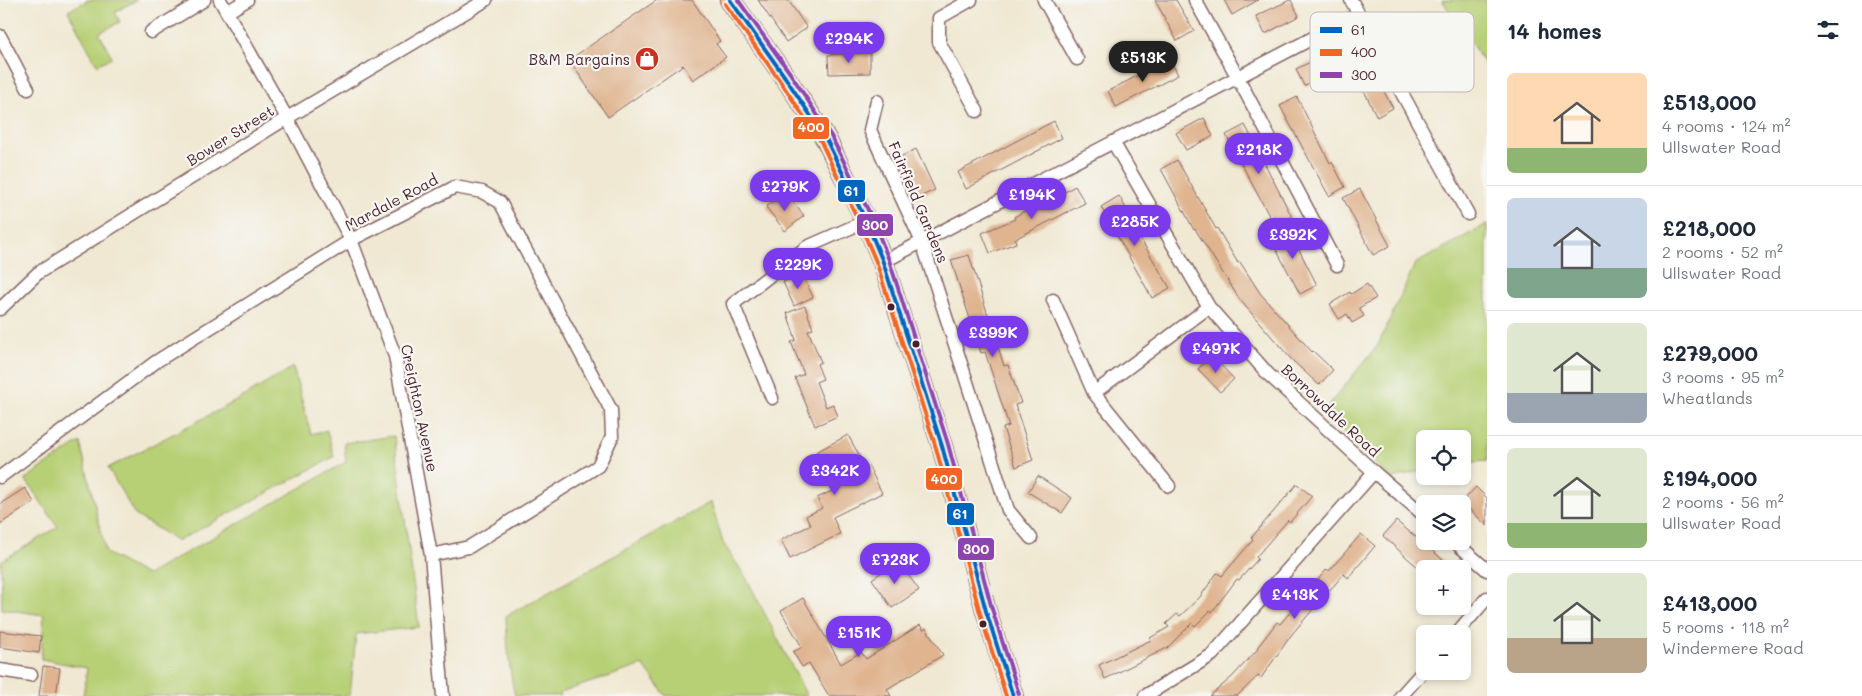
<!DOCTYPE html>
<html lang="en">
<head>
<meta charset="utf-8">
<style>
	:root { --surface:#fff; --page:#f6f6f7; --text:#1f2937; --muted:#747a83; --line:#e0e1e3; --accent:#7c3aed }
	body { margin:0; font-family:Mali,sans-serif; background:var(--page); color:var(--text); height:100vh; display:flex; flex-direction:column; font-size:19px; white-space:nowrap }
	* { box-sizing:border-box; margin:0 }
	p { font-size:16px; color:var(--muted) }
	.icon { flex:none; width:28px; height:28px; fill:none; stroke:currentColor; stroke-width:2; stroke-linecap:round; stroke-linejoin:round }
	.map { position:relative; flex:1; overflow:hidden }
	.side { display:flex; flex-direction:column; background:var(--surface); width:375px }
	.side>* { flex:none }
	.controls { position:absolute; left:1416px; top:430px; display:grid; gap:10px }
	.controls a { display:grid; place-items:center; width:55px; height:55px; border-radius:8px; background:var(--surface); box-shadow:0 2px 8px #0003; font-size:25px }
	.price { position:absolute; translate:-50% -42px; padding:0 11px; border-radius:18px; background:var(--accent); color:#fff; font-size:16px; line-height:32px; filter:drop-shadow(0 1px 2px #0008) }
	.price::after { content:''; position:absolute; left:50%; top:30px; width:15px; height:11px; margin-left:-8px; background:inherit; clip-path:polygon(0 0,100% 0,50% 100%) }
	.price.selected { background:#222; color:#fff }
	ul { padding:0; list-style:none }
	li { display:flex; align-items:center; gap:15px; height:125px; padding:0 20px }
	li+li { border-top:1px solid var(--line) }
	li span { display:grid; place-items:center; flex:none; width:140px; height:100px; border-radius:8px; color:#555 }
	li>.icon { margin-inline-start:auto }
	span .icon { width:60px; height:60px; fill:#fffc; stroke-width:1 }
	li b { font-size:21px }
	h2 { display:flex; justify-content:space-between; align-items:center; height:60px; padding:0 20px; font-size:21px }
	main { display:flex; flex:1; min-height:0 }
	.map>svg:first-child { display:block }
	.green { fill:#b7d076; stroke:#807850 }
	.building { fill:#dfb48f }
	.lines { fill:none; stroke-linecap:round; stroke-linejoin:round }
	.minor-casing { stroke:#846565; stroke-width:15 }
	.primary-casing { stroke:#846565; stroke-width:22 }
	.minor { stroke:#fff; stroke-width:12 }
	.primary { stroke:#fabb8b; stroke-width:20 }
	.bus-1-casing { stroke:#f6f6f2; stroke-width:8 }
	.bus-2-casing { stroke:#f6f6f2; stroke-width:8 }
	.bus-3-casing { stroke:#f6f6f2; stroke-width:8 }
	.bus-1 { stroke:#0065bd; stroke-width:4 }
	.bus-2 { stroke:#f26522; stroke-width:4 }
	.bus-3 { stroke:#8e44ad; stroke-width:4 }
	.bus-dot { fill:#4a1f2b; stroke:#f6f6f2; stroke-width:2 }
	.labels { text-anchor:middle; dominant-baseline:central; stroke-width:4.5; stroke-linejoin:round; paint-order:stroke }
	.poi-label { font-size:15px; fill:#4a1f2b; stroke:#f6f6f2; text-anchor:end }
	.street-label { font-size:15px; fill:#4a1f2b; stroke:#f6f6f2 }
	.key { fill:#f6f6f2; stroke:#c2b6b6; stroke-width:1 }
	.key-label { font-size:14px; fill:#4a1f2b }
	.line-badge { stroke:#f6f6f2; stroke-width:2 }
	.badge-label { font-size:14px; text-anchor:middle; font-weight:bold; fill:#fff }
</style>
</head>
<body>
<main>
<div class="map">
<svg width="1487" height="696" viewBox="0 0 1487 696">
	<rect width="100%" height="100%" fill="#f6f6f2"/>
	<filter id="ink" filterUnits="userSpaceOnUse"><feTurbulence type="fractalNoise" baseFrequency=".02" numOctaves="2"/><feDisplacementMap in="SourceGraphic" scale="10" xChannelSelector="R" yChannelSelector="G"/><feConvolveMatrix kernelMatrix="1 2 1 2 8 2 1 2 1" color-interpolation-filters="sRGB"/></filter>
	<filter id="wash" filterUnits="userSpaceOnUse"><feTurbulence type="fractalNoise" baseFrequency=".0096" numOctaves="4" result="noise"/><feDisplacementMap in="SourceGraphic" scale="20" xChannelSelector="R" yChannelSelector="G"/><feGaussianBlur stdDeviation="1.12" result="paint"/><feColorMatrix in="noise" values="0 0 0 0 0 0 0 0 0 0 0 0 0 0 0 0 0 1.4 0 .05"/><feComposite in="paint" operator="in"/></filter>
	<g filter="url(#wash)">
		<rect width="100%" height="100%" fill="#f0e8d2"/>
		<path class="green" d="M88,0h49l-22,12 5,10 -21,11 13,24 -15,8 -29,-54z
			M1442,0h45v71l-4,-10z
			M1487,224v237l-24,2 -1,-24h-37v30l-34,10 -67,-68 54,-66 37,-81z
			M293,367l18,67 16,-4 7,27 -156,84 -43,-26 -27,-47 132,-69z
			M394,436l25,191 -63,7 -6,62h-267l4,-28 -46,-9 3,-44 -42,-6 -1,-48 57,-34 -33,-48 55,-37 26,111 41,22 199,-113 -2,-19z
			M711,502l12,41 24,36 60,117h-141l-23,-31 -81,27 -2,4h-45c-6,-27 -8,-53 -9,-80z"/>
		<g id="blocks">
			<path class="building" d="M657,0h35l28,41 -4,3 10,13 -33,23 -10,-15 -75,52 -39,-57z
				M758,0h30l19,28 -21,14z
				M1155,0h21l18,31 -17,10z
				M1224,0h34l-26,15z
				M1290,0h1l8,16 -34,18 -9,-18z
				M1331,52l8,16 -35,18 -8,-17z
				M870,53v20l-41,1 -1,-19z
				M1365,54l13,22 -2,1 17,31 -16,9 -27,-54z
				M1170,59l8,16 -62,32 -8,-16z
				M1297,97l33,66 2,-1 13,25 -16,9 -49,-90z
				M1204,118l9,18 -27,14 -10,-17z
				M1054,121l8,17 -96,51 -8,-17z
				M1245,125l47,92 -18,8 -48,-90z
				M916,149l19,41 -18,8 -19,-40z
				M1177,160l39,69 1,-1 21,35 2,-1 20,31 52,59 1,-1 20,19 -14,15 -28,-26 -51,-59 -45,-71 -1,1 -33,-61z
				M1075,186l10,17 -70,36 1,4 -26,10 -8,-20 33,-14 -1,-2 26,-15 2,3z
				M1360,189l30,57 -17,9 -30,-57z
				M785,192l19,24 -19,15 -19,-24z
				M1119,196l15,26 -3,1 39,65 -18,10 -51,-91z
				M1287,226l30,59 -17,9 -31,-58z
				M969,255l35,111 4,-1 13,38 -6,2 18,55 -17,7 -13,-39 6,-2 -24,-74 -4,1 -30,-93z
				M802,274l11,23 -19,9 -11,-24z
				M1367,284l9,14 -17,10 5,8 -12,7 -5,-9 -8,5 -9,-15 20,-12 1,2z
				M805,306l8,23 -5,1 13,32 -4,2 6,15 -7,3 10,25 7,-3 5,12 -23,10 -20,-48 9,-4 -13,-32 5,-2 -9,-27z
				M1212,356l22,23 -14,13 -22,-23z
				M848,435l18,33 3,-1 13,26 -49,24 7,17 -50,25 -9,-19 30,-15 -5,-9 16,-8 -5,-10 19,-9 -20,-37z
				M1038,476l34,22 -10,15 -34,-21z
				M1297,484l15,12 -22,26 -2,-2 -32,37 2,2 -19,21 -2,-1 -25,33 -2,-1 -15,15 -3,-3 -25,25 -62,31 -6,-14 52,-25 -1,-2 19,-11 -3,-3 11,-10 3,2 20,-19 17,-24 5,3 31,-36 -2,-2z
				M1476,487l11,11v28l-25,-24z
				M25,488l9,14 -34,22v-20z
				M1396,521l30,24 27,24h-33l-16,-14 -21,-19z
				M1361,534l14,12 -27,32 -4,-4 -24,27 -28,33 -31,44 -3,-2 -21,20h-27l22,-19 26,-28 -1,-1 20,-26 3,2 47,-55 2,2z
				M898,561l21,29 -27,18 -20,-29z
				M803,598l38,66 20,-12 5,7 54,-34 3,5 3,-2 17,27 -56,34 4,7h-62l-20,-33 -7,4 -9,-15 9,-5 -21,-36z
				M0,631l41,5 -2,17 -39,-6z
				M43,666l17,2 -4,28h-17z"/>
		</g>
	</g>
	<g filter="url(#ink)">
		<use href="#blocks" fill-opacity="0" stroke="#846565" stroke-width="1"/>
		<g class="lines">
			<g class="minor-casing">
				<path id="minor" d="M220,0l67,118 64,122 44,116 36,199 12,141
					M971,0l-32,18v24l38,69
					M1044,0l33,59
					M1195,0l42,76 100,189
					M1351,0l117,214
					M227,12l20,-12
					M151,32l53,-32
					M0,36l28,53
					M877,101l-7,29 52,112 86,268 23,28
					M1113,142l96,165 59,67 106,98 51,44
					M883,262l476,-248
					M1053,300l41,93 75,93
					M0,309l38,-36 249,-155 199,-118
					M1094,393l115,-86
					M772,398l-39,-94 74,-57 59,-26
					M0,477l157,-116 194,-121 104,-53 27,5 18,10 111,208 1,27 -14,29 -129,81 -38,8
					M1454,541l33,29
					M1456,634l31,-36
					M0,670l31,5
					M1145,696l67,-41 162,-183
					M1401,696l24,-27"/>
			</g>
			<g class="primary-casing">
				<path id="primary" d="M730,0l55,77 41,62 40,82 17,41 59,184 44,165 27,85"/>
			</g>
			<use href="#minor" class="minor"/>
			<use href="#primary" class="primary"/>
			<g class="bus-1-casing">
				<path id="bus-1" d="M730,0l55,77 41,62 40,82 17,41 59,184 44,165 27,85"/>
			</g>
			<g class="bus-2-casing">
				<path id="bus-2" d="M725,4l55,77 41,61 39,82 17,40 59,184 44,165 26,83"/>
			</g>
			<g class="bus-3-casing">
				<path id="bus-3" d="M738,0l52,73 41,63 41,82 17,42 59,184 44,165 27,85"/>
			</g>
			<use href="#bus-1" class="bus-1"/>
			<use href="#bus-2" class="bus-2"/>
			<use href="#bus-3" class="bus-3"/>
		</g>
	</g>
	<defs>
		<g id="shop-disc" transform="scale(1.25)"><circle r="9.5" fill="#c8321e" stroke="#f6f6f2"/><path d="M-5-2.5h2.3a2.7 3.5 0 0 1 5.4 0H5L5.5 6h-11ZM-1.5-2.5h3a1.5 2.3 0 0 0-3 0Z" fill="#fff"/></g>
	</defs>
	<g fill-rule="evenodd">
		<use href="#shop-disc" x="647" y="59"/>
	</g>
	<g class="bus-dot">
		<circle cx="891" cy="307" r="4.5"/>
		<circle cx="916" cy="344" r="4.5"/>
		<circle cx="983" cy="624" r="4.5"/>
	</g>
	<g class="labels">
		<g class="poi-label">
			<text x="630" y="59">B&amp;M Bargains</text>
		</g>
		<g class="street-label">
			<text transform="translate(230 135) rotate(-32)">Bower Street</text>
			<text transform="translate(391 202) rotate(-28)">Mardale Road</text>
			<text transform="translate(919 202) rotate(67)">Fairfield Gardens</text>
			<text transform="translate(420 408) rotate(78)">Creighton Avenue</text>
			<text transform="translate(1331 410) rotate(43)">Borrowdale Road</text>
		</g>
	</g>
	<rect x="1310" y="12" width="164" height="80" rx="8" class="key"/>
	<rect x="1320" y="27" width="22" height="6" fill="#0065bd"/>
	<rect x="1320" y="49" width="22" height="7" fill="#f26522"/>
	<rect x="1320" y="72" width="22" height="6" fill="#8e44ad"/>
	<g class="key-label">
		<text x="1351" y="35">61</text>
		<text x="1351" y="57">400</text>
		<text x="1351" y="80">300</text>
	</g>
	<g class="line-badge">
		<rect x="792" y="116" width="38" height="24" rx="5" fill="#f26522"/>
		<rect x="837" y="179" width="29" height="24" rx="5" fill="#0065bd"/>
		<rect x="856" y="213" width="38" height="24" rx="5" fill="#8e44ad"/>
		<rect x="925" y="467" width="38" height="24" rx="5" fill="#f26522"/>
		<rect x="946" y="502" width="29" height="24" rx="5" fill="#0065bd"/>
		<rect x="957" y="537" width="38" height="24" rx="5" fill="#8e44ad"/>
	</g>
	<g class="badge-label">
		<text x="811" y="132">400</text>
		<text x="851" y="196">61</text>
		<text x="875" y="230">300</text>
		<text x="944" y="484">400</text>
		<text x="960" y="519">61</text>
		<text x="976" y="554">300</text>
	</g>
</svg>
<div class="controls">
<a><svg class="icon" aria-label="locate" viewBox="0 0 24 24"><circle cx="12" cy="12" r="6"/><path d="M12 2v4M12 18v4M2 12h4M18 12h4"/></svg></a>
<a><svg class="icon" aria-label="layers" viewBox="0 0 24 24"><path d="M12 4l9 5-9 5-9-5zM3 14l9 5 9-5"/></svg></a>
<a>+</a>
<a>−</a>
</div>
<b class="price" style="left:849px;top:64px">£294K</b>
<b class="price selected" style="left:1143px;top:83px">£513K</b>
<b class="price" style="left:1259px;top:175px">£218K</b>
<b class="price" style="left:785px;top:212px">£279K</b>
<b class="price" style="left:1032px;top:220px">£194K</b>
<b class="price" style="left:1135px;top:247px">£285K</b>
<b class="price" style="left:1293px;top:260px">£392K</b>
<b class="price" style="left:798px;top:290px">£229K</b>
<b class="price" style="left:993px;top:358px">£399K</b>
<b class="price" style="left:1216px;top:374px">£497K</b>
<b class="price" style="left:835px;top:496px">£342K</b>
<b class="price" style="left:895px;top:585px">£723K</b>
<b class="price" style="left:1295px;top:620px">£413K</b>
<b class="price" style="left:859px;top:658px">£151K</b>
</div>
<section class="side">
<h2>14 homes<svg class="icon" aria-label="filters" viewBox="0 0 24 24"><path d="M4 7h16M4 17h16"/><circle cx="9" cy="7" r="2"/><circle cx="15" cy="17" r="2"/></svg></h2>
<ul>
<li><span style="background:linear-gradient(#ffd9b3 75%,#8fb573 0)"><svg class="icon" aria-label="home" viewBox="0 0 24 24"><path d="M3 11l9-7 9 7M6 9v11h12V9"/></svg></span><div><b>£513,000</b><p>4 rooms · 124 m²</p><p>Ullswater Road</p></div></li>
<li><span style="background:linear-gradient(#c9d6e8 70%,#7fa58c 0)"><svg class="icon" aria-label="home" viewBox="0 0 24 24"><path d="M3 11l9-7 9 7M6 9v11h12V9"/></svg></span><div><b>£218,000</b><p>2 rooms · 52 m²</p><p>Ullswater Road</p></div></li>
<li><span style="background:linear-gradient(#dfe7d0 70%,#9aa5b1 0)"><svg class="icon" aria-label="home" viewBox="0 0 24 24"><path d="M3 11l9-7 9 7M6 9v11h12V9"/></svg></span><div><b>£279,000</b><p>3 rooms · 95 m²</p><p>Wheatlands</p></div></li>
<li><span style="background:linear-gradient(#dfe7d0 75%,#8fb573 0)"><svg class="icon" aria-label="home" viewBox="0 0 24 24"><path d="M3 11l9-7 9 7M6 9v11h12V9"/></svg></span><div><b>£194,000</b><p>2 rooms · 56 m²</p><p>Ullswater Road</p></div></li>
<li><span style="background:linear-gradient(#dfe7d0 65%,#b9a48a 0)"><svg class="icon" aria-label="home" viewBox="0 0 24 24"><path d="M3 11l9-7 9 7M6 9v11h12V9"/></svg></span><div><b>£413,000</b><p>5 rooms · 118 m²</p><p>Windermere Road</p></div></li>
</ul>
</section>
</main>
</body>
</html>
